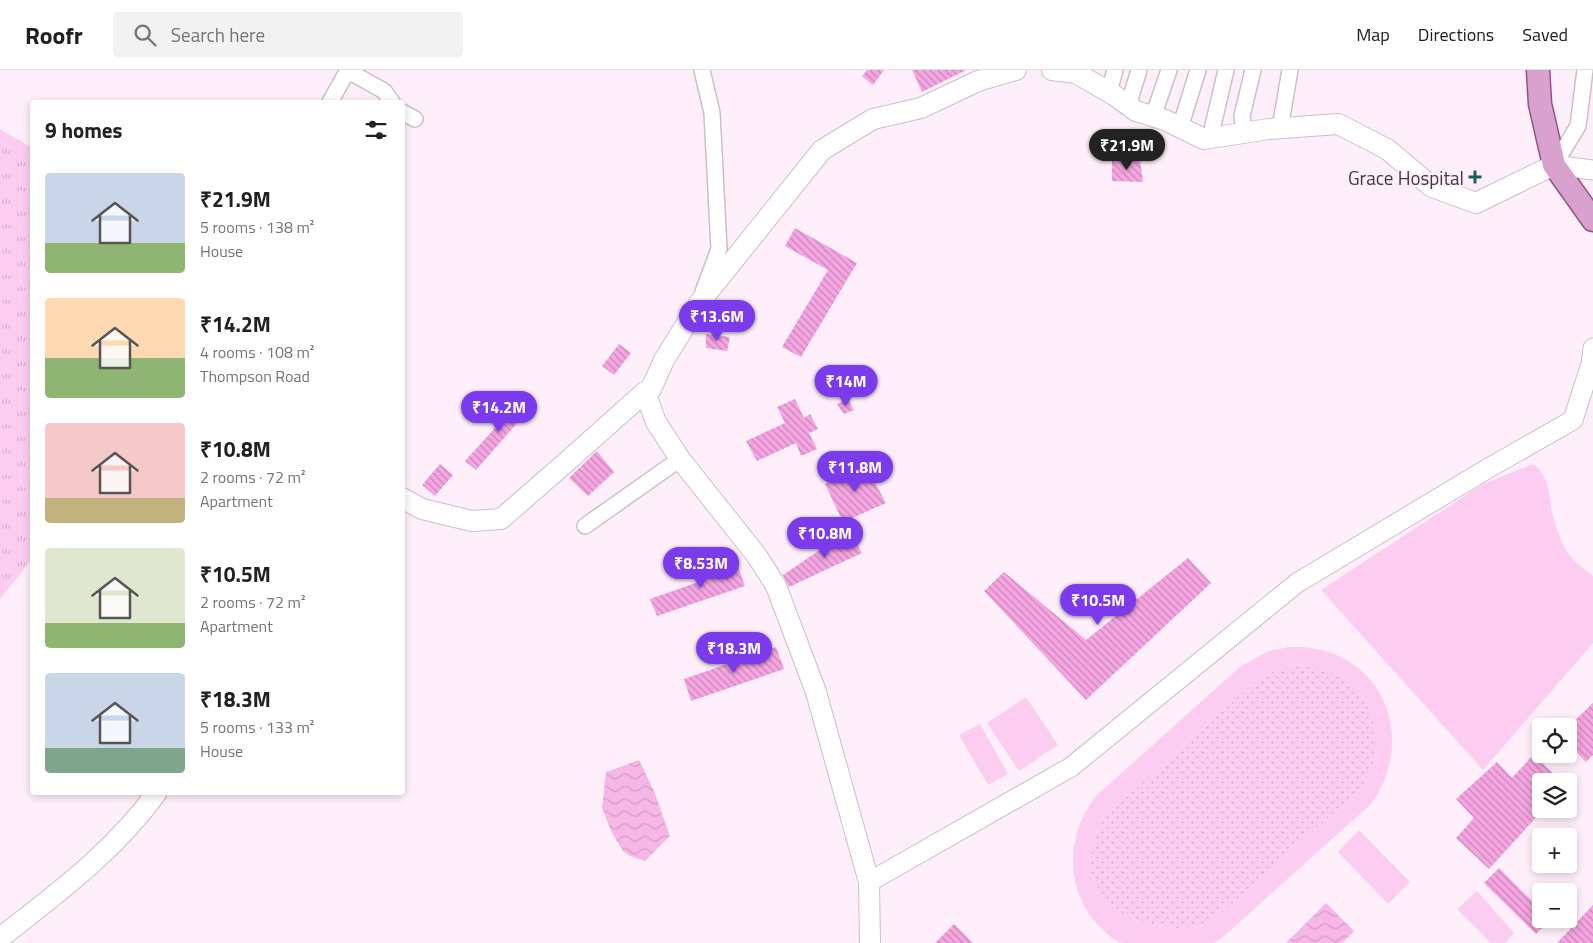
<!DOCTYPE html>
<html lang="en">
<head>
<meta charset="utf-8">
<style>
	:root { --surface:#fff; --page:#f2f2f2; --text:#202124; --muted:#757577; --line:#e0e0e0; --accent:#7c3aed }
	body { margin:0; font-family:"Titillium Web",sans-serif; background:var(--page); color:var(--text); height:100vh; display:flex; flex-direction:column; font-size:19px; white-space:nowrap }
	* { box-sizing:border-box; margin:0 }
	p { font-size:16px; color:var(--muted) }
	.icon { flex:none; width:28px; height:28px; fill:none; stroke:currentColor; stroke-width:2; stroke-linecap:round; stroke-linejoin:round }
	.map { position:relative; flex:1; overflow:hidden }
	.drawer { position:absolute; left:30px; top:30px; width:375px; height:695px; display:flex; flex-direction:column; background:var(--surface); border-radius:5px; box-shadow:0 2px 8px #0003 }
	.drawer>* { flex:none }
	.controls { position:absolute; left:1532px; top:648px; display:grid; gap:10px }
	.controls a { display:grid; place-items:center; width:45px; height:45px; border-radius:5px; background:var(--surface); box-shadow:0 2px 8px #0003; font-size:25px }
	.price { position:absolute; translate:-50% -42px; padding:0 11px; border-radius:18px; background:var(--accent); color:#fff; font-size:16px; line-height:32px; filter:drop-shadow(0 1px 2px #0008) }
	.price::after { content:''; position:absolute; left:50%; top:30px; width:15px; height:11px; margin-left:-8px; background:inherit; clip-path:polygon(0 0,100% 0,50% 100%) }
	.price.active { background:#222; color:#fff }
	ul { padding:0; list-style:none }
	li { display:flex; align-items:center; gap:15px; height:125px; padding:0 15px }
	li span { display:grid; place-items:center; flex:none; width:140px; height:100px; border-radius:5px; color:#555 }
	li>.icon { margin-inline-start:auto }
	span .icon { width:60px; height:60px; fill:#fffc; stroke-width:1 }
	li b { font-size:21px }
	h2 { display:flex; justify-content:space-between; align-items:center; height:60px; padding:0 15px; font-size:21px }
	header { display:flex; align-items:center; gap:30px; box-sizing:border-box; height:70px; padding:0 25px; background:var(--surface); border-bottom:1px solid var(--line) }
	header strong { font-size:24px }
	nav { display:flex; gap:28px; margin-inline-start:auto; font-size:18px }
	.search { width:350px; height:45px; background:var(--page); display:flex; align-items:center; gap:12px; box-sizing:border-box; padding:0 18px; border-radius:5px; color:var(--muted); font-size:19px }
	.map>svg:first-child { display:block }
	.grass { fill:url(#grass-dots) }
	.park { fill:url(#park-tufts) }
	.garden { fill:#fccdf0; fill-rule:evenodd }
	.water { fill:url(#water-waves) }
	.building { fill:url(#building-back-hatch) }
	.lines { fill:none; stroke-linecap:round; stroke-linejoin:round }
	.minor-casing { stroke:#cdbec8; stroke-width:18 }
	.tertiary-casing { stroke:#cdbec8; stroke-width:21 }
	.secondary-casing { stroke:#cdbec8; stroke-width:22 }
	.primary-casing { stroke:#935585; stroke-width:25 }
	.minor { stroke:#fff; stroke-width:15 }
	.tertiary { stroke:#fff; stroke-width:19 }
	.secondary { stroke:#fff; stroke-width:20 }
	.primary { stroke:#d9a1cd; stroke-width:22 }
	.poi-dot { fill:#16635c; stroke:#feeffa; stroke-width:2 }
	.labels { text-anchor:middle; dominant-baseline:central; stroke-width:4.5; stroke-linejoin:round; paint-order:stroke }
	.poi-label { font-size:19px; fill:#403a3f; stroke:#feeffa; text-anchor:end }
</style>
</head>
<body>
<header>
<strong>Roofr</strong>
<div class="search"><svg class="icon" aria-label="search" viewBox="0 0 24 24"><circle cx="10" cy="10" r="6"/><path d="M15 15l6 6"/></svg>Search here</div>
<nav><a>Map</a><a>Directions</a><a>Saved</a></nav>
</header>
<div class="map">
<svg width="1593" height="873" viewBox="0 0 1593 873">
	<defs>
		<pattern id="grass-dots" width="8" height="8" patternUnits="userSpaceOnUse" patternTransform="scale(1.25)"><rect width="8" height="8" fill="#fccdf0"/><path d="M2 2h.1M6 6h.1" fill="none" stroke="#d9b1cf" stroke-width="1.8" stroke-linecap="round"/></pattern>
		<pattern id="park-tufts" width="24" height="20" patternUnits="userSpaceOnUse" patternTransform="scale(1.25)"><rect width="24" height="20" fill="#fccdf0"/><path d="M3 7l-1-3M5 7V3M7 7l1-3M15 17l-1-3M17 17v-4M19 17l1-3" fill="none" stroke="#d9b1cf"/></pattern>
		<pattern id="water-waves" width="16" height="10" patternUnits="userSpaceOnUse" patternTransform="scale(1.25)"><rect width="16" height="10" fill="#f6b6e6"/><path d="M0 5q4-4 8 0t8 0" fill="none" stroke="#d49dc6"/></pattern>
		<pattern id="building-back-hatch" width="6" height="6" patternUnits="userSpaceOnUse" patternTransform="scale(1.25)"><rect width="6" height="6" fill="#f5a5e1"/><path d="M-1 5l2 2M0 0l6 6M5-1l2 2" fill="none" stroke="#c887b8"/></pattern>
	</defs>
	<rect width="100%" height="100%" fill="#feeffa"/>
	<path class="grass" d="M1303,595c65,5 95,73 56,126l-150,133c-75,19 -150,-34 -105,-107l151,-136 23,-12z"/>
	<path class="park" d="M0,59l32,19v411l-32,40z"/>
	<path class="garden" d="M1533,394c17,11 16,35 20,52 3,12 8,26 14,36 7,10 17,17 26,24v67l-110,127 -162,-180 162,-106z
		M1289,577c89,-4 132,87 82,157l-149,134 -8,5c-22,0 -44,0 -65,0 -9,0 -19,0 -27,0 -8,-2 -16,-10 -22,-16 -36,-36 -35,-94 -3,-132l144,-129 28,-15zM1302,595c65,5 96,74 57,126l-150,133c-75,19 -150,-34 -105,-107l151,-136 23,-12z
		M1026,627l32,48 -19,12 -6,-8 6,9 -20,13 -32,-48z
		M980,654l28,50 -20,11 -29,-50z
		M1359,760l51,52 -22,22 -50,-52z
		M1477,821l37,42 -9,10h-14l-34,-34z"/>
	<path class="water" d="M639,690l15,31 16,45 -25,25 -15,-5 -7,-5 -11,-18 -10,-25 4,-36z
		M1326,833l28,28 -12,12h-56z"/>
	<path class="building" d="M867,0h17l-11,15 -11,-9z
		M912,0h54l-44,22z
		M1140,89l3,23 -31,-1v-21z
		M795,158l62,35 -56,94 -19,-10 46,-77 -43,-24z
		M706,264l24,3 -3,14 -21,-3z
		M619,274l12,9 -17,22 -12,-9z
		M525,325l9,9 -58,66 -11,-9z
		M795,329l9,19 6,-4 8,15 -9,4 8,16 -16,7 -5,-13 -39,18 -11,-20 39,-18 -8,-16z
		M848,329l6,11 -10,4 -7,-10z
		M597,381l17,21 -26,24 -19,-18z
		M440,394l13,11 -18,21 -13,-11z
		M865,394l21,39 -43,19 -18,-38z
		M849,460l13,23 -73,34 -6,-12z
		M1188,488l23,25 -125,117 -102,-109 20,-19 82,68z
		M736,491l9,25 -88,30 -7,-17 54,-19 -2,-7z
		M776,577l8,22 -93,32 -7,-22z
		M1593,633v52l-7,7 -17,-18v-18z
		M1533,685l29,26h-21v31l-52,57 -33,-31 18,-20 -18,-19 41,-37 15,16z
		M1499,798l42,42v9h10l-15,15 -52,-51z
		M1593,835v38h-36z
		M954,854l19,19h-38z"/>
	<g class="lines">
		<g class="minor-casing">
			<path id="minor" d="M702,0l10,43 7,136 -16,43
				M348,1l36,20 8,11
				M1109,22l6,-22
				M330,32l18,-32
				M1128,36l11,-36
				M402,42l13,7
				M1153,47l16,-47
				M1180,58l18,-58
				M1280,58l10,-58
				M1244,63l-2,-17 11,-46
				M1210,68l16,-68
				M1554,95l24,-39 7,-56
				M585,456l95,-67"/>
		</g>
		<g class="tertiary-casing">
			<path id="tertiary" d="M1554,95l39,5
				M869,812l202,-115 226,-184 190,-114 86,-49 18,-56 2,-16"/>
		</g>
		<g class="secondary-casing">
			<path id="secondary" d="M1052,0l24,3 38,22 22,16 29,9 39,19 65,-10 69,-5 49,25 45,38 44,16 78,-38
				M645,322l11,30 24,37 77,97 19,30 40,106 53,190 1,61
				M402,428l20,11 50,12 29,-2 62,-54 82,-73 6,-3 13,-29 36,-58 122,-152 51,-31 48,-11 57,-27 38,-11
				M0,868c56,-44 115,-87 157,-146"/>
		</g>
		<g class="primary-casing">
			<path id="primary" d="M1538,0l2,34 14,61 39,55"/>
		</g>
		<use href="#minor" class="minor"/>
		<use href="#tertiary" class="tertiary"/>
		<use href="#secondary" class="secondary"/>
		<use href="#primary" class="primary"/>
	</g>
	<path class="poi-dot" d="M1472.5 99.5h5v5h5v5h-5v5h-5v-5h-5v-5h5z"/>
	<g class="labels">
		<g class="poi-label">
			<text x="1464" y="107">Grace Hospital</text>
		</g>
	</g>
</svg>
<div class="controls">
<a><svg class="icon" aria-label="locate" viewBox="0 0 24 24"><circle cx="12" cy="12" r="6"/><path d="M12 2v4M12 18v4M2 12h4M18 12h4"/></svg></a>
<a><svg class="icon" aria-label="layers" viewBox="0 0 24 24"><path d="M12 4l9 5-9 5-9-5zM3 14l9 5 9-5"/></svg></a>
<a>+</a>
<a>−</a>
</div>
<b class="price active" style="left:1127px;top:101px">₹21.9M</b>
<b class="price" style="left:717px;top:272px">₹13.6M</b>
<b class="price" style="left:846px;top:337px">₹14M</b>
<b class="price" style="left:499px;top:363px">₹14.2M</b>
<b class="price" style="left:855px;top:423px">₹11.8M</b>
<b class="price" style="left:825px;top:489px">₹10.8M</b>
<b class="price" style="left:701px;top:519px">₹8.53M</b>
<b class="price" style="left:1098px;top:556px">₹10.5M</b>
<b class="price" style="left:734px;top:604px">₹18.3M</b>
<section class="drawer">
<h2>9 homes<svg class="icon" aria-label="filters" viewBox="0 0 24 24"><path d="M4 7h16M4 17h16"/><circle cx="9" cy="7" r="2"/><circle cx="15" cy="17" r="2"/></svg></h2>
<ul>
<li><span style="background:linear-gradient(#c9d6e8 70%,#8fb573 0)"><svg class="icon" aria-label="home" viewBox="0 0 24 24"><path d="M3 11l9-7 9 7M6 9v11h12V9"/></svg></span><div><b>₹21.9M</b><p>5 rooms · 138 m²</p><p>House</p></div></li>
<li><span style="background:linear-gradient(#ffd9b3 60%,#8fb573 0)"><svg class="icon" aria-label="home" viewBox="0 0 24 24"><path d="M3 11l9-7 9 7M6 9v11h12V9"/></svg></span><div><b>₹14.2M</b><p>4 rooms · 108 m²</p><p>Thompson Road</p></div></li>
<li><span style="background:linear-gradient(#f6c9c9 75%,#c2b280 0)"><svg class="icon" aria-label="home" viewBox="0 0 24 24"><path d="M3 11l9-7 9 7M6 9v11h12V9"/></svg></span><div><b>₹10.8M</b><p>2 rooms · 72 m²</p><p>Apartment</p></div></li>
<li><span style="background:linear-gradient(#dfe7d0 75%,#8fb573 0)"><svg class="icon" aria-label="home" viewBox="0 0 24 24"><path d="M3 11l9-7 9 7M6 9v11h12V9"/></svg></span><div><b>₹10.5M</b><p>2 rooms · 72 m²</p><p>Apartment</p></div></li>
<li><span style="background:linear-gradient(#c9d6e8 75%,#7fa58c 0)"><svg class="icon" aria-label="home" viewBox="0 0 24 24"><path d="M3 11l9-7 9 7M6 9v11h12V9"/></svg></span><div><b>₹18.3M</b><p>5 rooms · 133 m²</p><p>House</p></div></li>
</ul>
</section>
</div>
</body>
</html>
